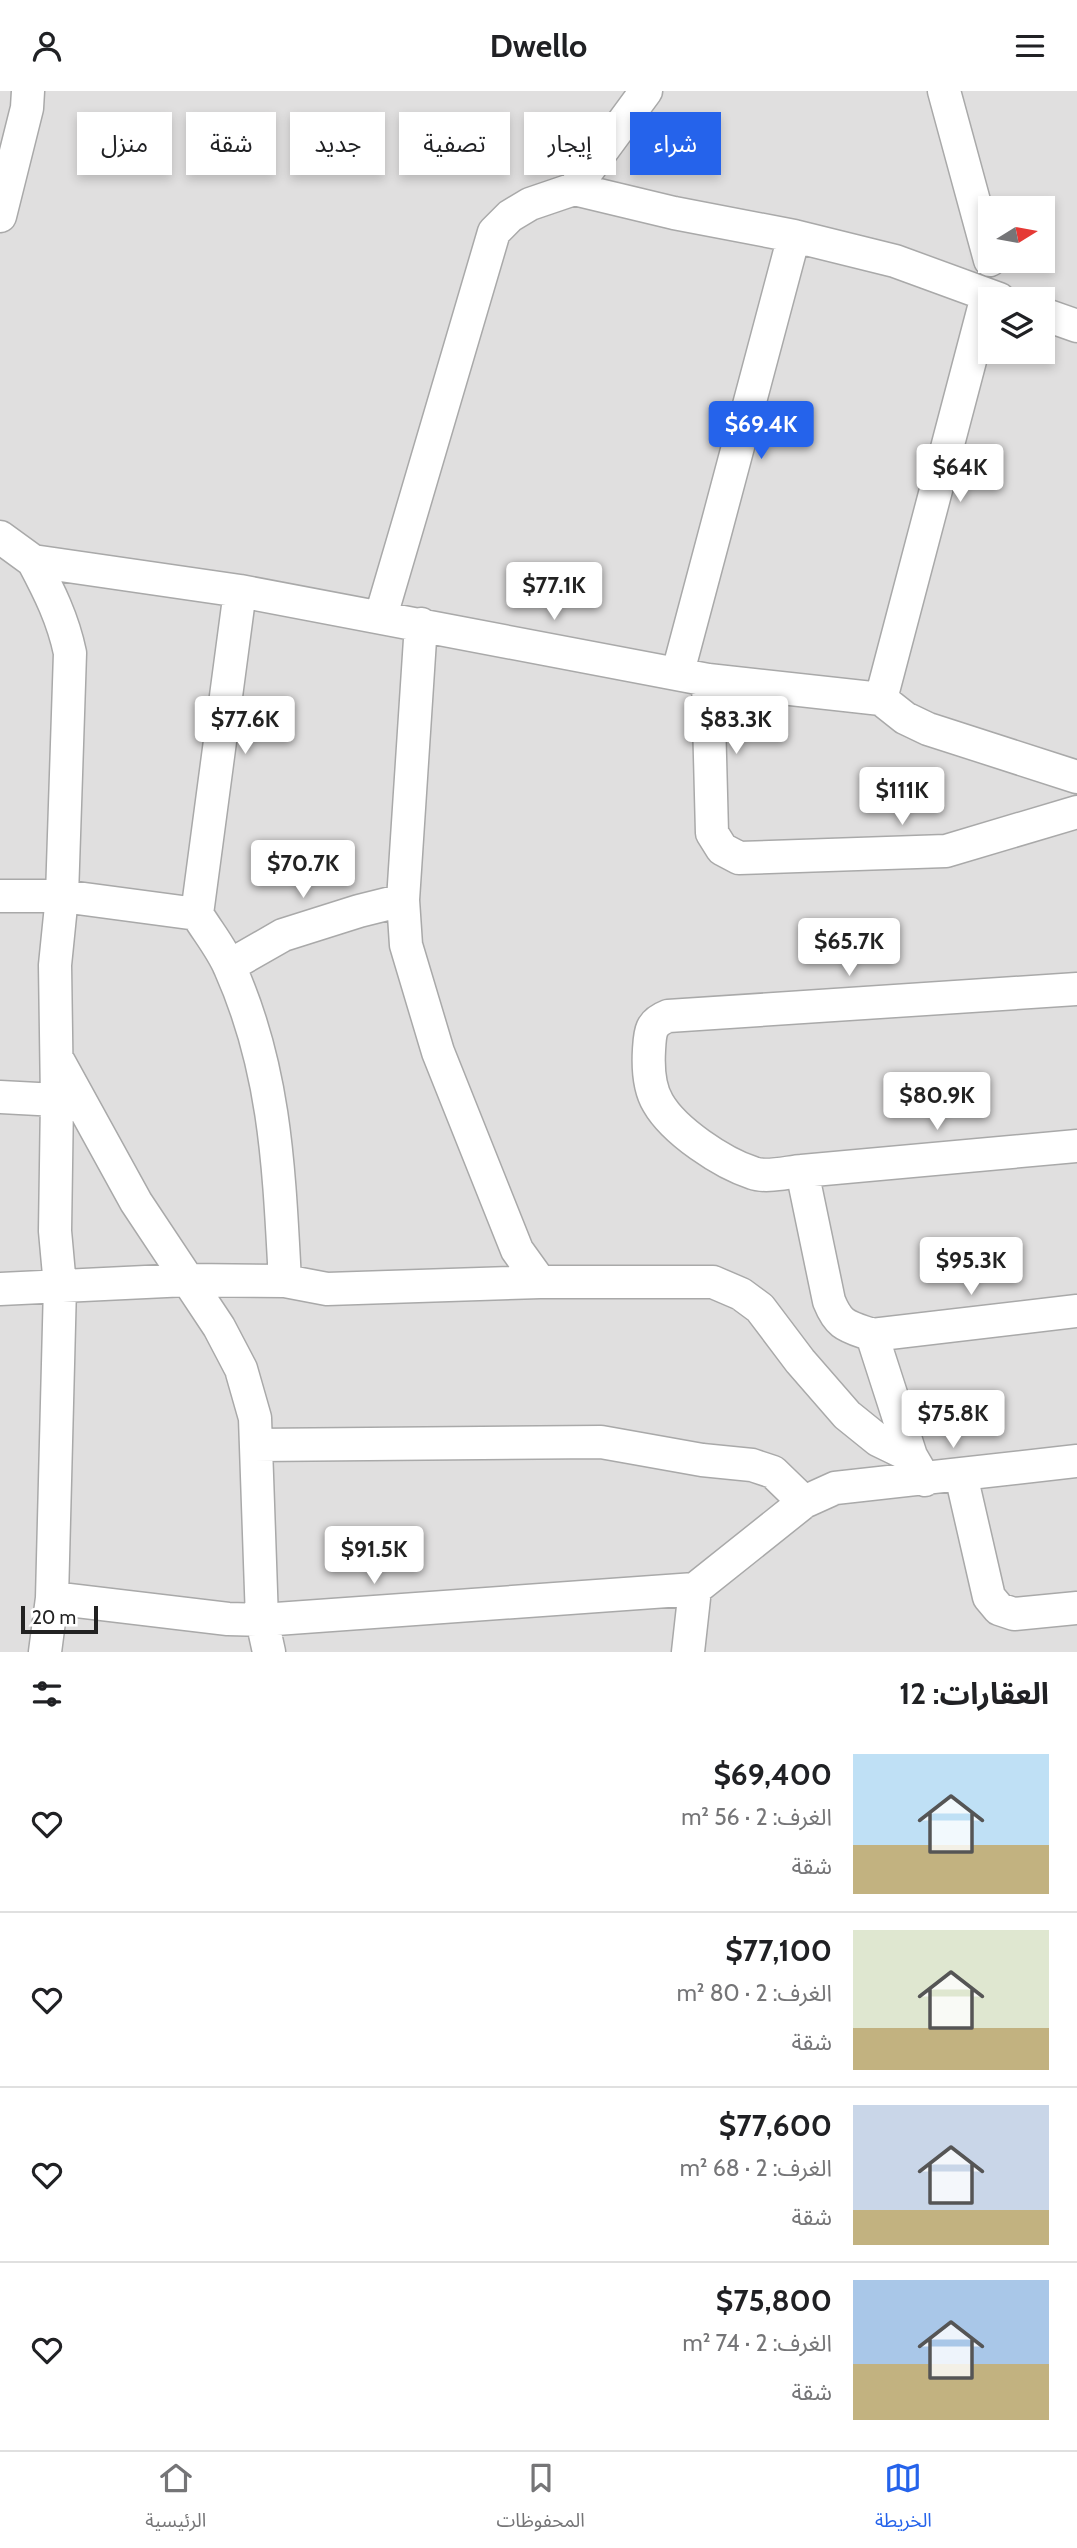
<!DOCTYPE html>
<html lang="ar">
<head>
<meta charset="utf-8">
<style>
	:root { --surface:#fff; --page:#f6f6f6; --text:#202124; --muted:#757577; --line:#e0e0e0; --accent:#2563eb }
	body { margin:0; font-family:Cabin,"Noto Sans Arabic",sans-serif; background:var(--page); color:var(--text); direction:rtl; height:100vh; display:flex; flex-direction:column; font-size:26px; white-space:nowrap }
	* { box-sizing:border-box; margin:0 }
	p { font-size:23px; color:var(--muted) }
	.icon { flex:none; width:38px; height:38px; fill:none; stroke:currentColor; stroke-width:2; stroke-linecap:round; stroke-linejoin:round }
	.map { position:relative; height:1561px; overflow:hidden; direction:ltr }
	.sheet { display:flex; flex-direction:column; background:var(--surface); flex:1 }
	.sheet>* { flex:none }
	.banner { position:absolute; left:21px; top:21px; width:700px; height:63px; direction:rtl; display:flex; gap:14px }
	.needle { width:46px; rotate:79deg }
	.tools { position:absolute; left:978px; top:105px; display:grid; gap:14px }
	.tools a { display:grid; place-items:center; width:77px; height:77px; border-radius:0px; background:var(--surface); box-shadow:0 4px 10px #0003; font-size:35px }
	.scale { position:absolute; left:21px; bottom:18px; width:77px; box-sizing:border-box; padding-left:7px; border:4px solid #222; border-top:0; font-size:19px; line-height:24px; white-space:nowrap; color:#222; -webkit-text-stroke:5px #fff; paint-order:stroke }
	.price { position:absolute; translate:-50% -60px; padding:0 16px; border-radius:7px; background:#fff; color:#222; font-size:23px; line-height:46px; filter:drop-shadow(0 2px 4px #0008) }
	.price::after { content:''; position:absolute; left:50%; top:42px; width:21px; height:16px; margin-left:-10px; background:inherit; clip-path:polygon(0 0,100% 0,50% 100%) }
	.price.current { background:var(--accent); color:#fff }
	ul { padding:0; list-style:none }
	li { display:flex; align-items:center; gap:21px; height:175px; padding:0 28px }
	li+li { border-top:2px solid var(--line) }
	li span { display:grid; place-items:center; flex:none; width:196px; height:140px; border-radius:0px; color:#555 }
	li>.icon { margin-inline-start:auto }
	span .icon { width:84px; height:84px; fill:#fffc; stroke-width:1 }
	li b { font-size:30px }
	h2 { display:flex; justify-content:space-between; align-items:center; height:84px; padding:0 28px; font-size:30px }
	.chip { padding:0 24px; border-radius:0px; background:var(--surface); box-shadow:0 4px 10px #0003; font-size:24px; line-height:63px }
	.chip.current { background:var(--accent); color:#fff }
	header { display:flex; justify-content:space-between; align-items:center; height:91px; padding:0 28px; background:var(--surface); font-size:32px; font-weight:800 }
	.tabs { display:flex; justify-content:space-around; align-items:center; height:98px; border-top:2px solid var(--line); background:var(--surface); font-size:19px; color:var(--muted) }
	.tabs a { display:grid; justify-items:center; gap:4px }
	.tabs .current { color:var(--accent) }
	.map>svg:first-child { display:block }
	.residential { fill:#e0dfdf; fill-rule:evenodd }
	.lines { fill:none; stroke-linecap:round; stroke-linejoin:round }
	.street-casing { stroke:#a9a9a9; stroke-width:35 }
	.street { stroke:#fff; stroke-width:32 }
</style>
</head>
<body>
<header><svg class="icon" aria-label="menu" viewBox="0 0 24 24"><path d="M4 6h16M4 12h16M4 18h16"/></svg>Dwello<svg class="icon" aria-label="person" viewBox="0 0 24 24"><circle cx="12" cy="8" r="4"/><path d="M4 21q1-7 8-7t8 7"/></svg></header>
<div class="map">
<svg width="1077" height="1561" viewBox="0 0 1077 1561">
	<rect width="100%" height="100%" fill="#f2efe9"/>
	<path class="residential" d="M0,0h1077v1561h-1077zM990,117h53v53h-53zM990,208h53v53h-53z"/>
	<g class="lines">
		<g class="street-casing">
			<path id="street" d="M944,0l46,169
				M574,98l72,-98
				M0,125l27,-108 1,-17
				M1043,223l34,12
				M0,446l33,24 207,30 468,89 173,19 24,19 23,11 149,48
				M33,470c16,30 30,58 37,92l-8,243 -7,69 2,135 -2,131 5,55 -8,312 -7,54
				M381,525l113,-384 16,-16 20,-12 44,-15 100,24 120,23 101,25 104,38
				M421,533l-18,276 3,45 32,107 79,198 23,32
				M678,581l116,-436
				M708,589l4,153 10,16 17,9 207,-7 131,-39
				M881,608l106,-403
				M0,805h62l135,18c11,18 25,35 33,54 46,103 49,203 55,313
				M197,823l43,-323
				M229,875l54,-31 76,-24 44,-11
				M59,971l77,140 83,125 22,42 14,49 7,202 7,32
				M0,1006l57,3
				M802,1080l275,-25
				M0,1198l187,-9 98,1 42,8 213,-7h173l28,12 19,14 40,53 47,54 31,25 33,16
				M872,1244l205,-24
				M256,1354l345,-3 101,18 50,5 21,7 31,30
				M961,1384l28,122 10,12 15,5 63,-6
				M925,1389l-14,-24 -39,-121c-25,-9 -33,-9 -43,-34l-27,-130c-14,1 -36,7 -49,2 -31,-10 -79,-42 -95,-70 -9,-15 -10,-36 -9,-53 1,-18 1,-27 19,-34l409,-27
				M52,1507l176,21 34,1 433,-31
				M688,1561l7,-63 109,-87 31,-14 242,-27"/>
		</g>
		<use href="#street" class="street"/>
	</g>
</svg>
<div class="tools">
<a><svg class="needle" viewBox="-14 -14 28 28"><path d="M0-13l5 13h-10z" fill="#e53935"/><path d="M0 13l5-13h-10z" fill="#757577"/></svg></a>
<a><svg class="icon" aria-label="layers" viewBox="0 0 24 24"><path d="M12 4l9 5-9 5-9-5zM3 14l9 5 9-5"/></svg></a>
</div>
<div class="scale">20 m</div>
<b class="price current" style="left:761px;top:370px">$69.4K</b>
<b class="price" style="left:960px;top:413px">$64K</b>
<b class="price" style="left:554px;top:531px">$77.1K</b>
<b class="price" style="left:245px;top:665px">$77.6K</b>
<b class="price" style="left:736px;top:665px">$83.3K</b>
<b class="price" style="left:902px;top:736px">$111K</b>
<b class="price" style="left:303px;top:809px">$70.7K</b>
<b class="price" style="left:849px;top:887px">$65.7K</b>
<b class="price" style="left:937px;top:1041px">$80.9K</b>
<b class="price" style="left:971px;top:1206px">$95.3K</b>
<b class="price" style="left:953px;top:1359px">$75.8K</b>
<b class="price" style="left:374px;top:1495px">$91.5K</b>
<div class="banner">
<a class="chip current">شراء</a>
<a class="chip">إيجار</a>
<a class="chip">تصفية</a>
<a class="chip">جديد</a>
<a class="chip">شقة</a>
<a class="chip">منزل</a>
</div>
</div>
<section class="sheet">
<h2>العقارات: 12<svg class="icon" aria-label="filters" viewBox="0 0 24 24"><path d="M4 7h16M4 17h16"/><circle cx="9" cy="7" r="2"/><circle cx="15" cy="17" r="2"/></svg></h2>
<ul>
<li><span style="background:linear-gradient(#bfe0f5 65%,#c2b280 0)"><svg class="icon" aria-label="home" viewBox="0 0 24 24"><path d="M3 11l9-7 9 7M6 9v11h12V9"/></svg></span><div><b>$69,400</b><p>الغرف: 2 · 56 m²</p><p>شقة</p></div><svg class="icon" aria-label="heart" viewBox="0 0 24 24"><path d="M12 20l-8-8c-3-5 5-10 8-4 3-6 11-1 8 4z"/></svg></li>
<li><span style="background:linear-gradient(#dfe7d0 70%,#c2b280 0)"><svg class="icon" aria-label="home" viewBox="0 0 24 24"><path d="M3 11l9-7 9 7M6 9v11h12V9"/></svg></span><div><b>$77,100</b><p>الغرف: 2 · 80 m²</p><p>شقة</p></div><svg class="icon" aria-label="heart" viewBox="0 0 24 24"><path d="M12 20l-8-8c-3-5 5-10 8-4 3-6 11-1 8 4z"/></svg></li>
<li><span style="background:linear-gradient(#c9d6e8 75%,#c2b280 0)"><svg class="icon" aria-label="home" viewBox="0 0 24 24"><path d="M3 11l9-7 9 7M6 9v11h12V9"/></svg></span><div><b>$77,600</b><p>الغرف: 2 · 68 m²</p><p>شقة</p></div><svg class="icon" aria-label="heart" viewBox="0 0 24 24"><path d="M12 20l-8-8c-3-5 5-10 8-4 3-6 11-1 8 4z"/></svg></li>
<li><span style="background:linear-gradient(#a9c7e8 60%,#c2b280 0)"><svg class="icon" aria-label="home" viewBox="0 0 24 24"><path d="M3 11l9-7 9 7M6 9v11h12V9"/></svg></span><div><b>$75,800</b><p>الغرف: 2 · 74 m²</p><p>شقة</p></div><svg class="icon" aria-label="heart" viewBox="0 0 24 24"><path d="M12 20l-8-8c-3-5 5-10 8-4 3-6 11-1 8 4z"/></svg></li>
</ul>
</section>
<nav class="tabs">
<a class="current"><svg class="icon" aria-label="map" viewBox="0 0 24 24"><path d="M3 6l6-2 6 2 6-2v14l-6 2-6-2-6 2zM9 4v14M15 6v14"/></svg>الخريطة</a>
<a><svg class="icon" aria-label="saved" viewBox="0 0 24 24"><path d="M7 4h10v16l-5-4-5 4z"/></svg>المحفوظات</a>
<a><svg class="icon" aria-label="home" viewBox="0 0 24 24"><path d="M3 11l9-7 9 7M6 9v11h12V9"/></svg>الرئيسية</a>
</nav>
</body>
</html>
